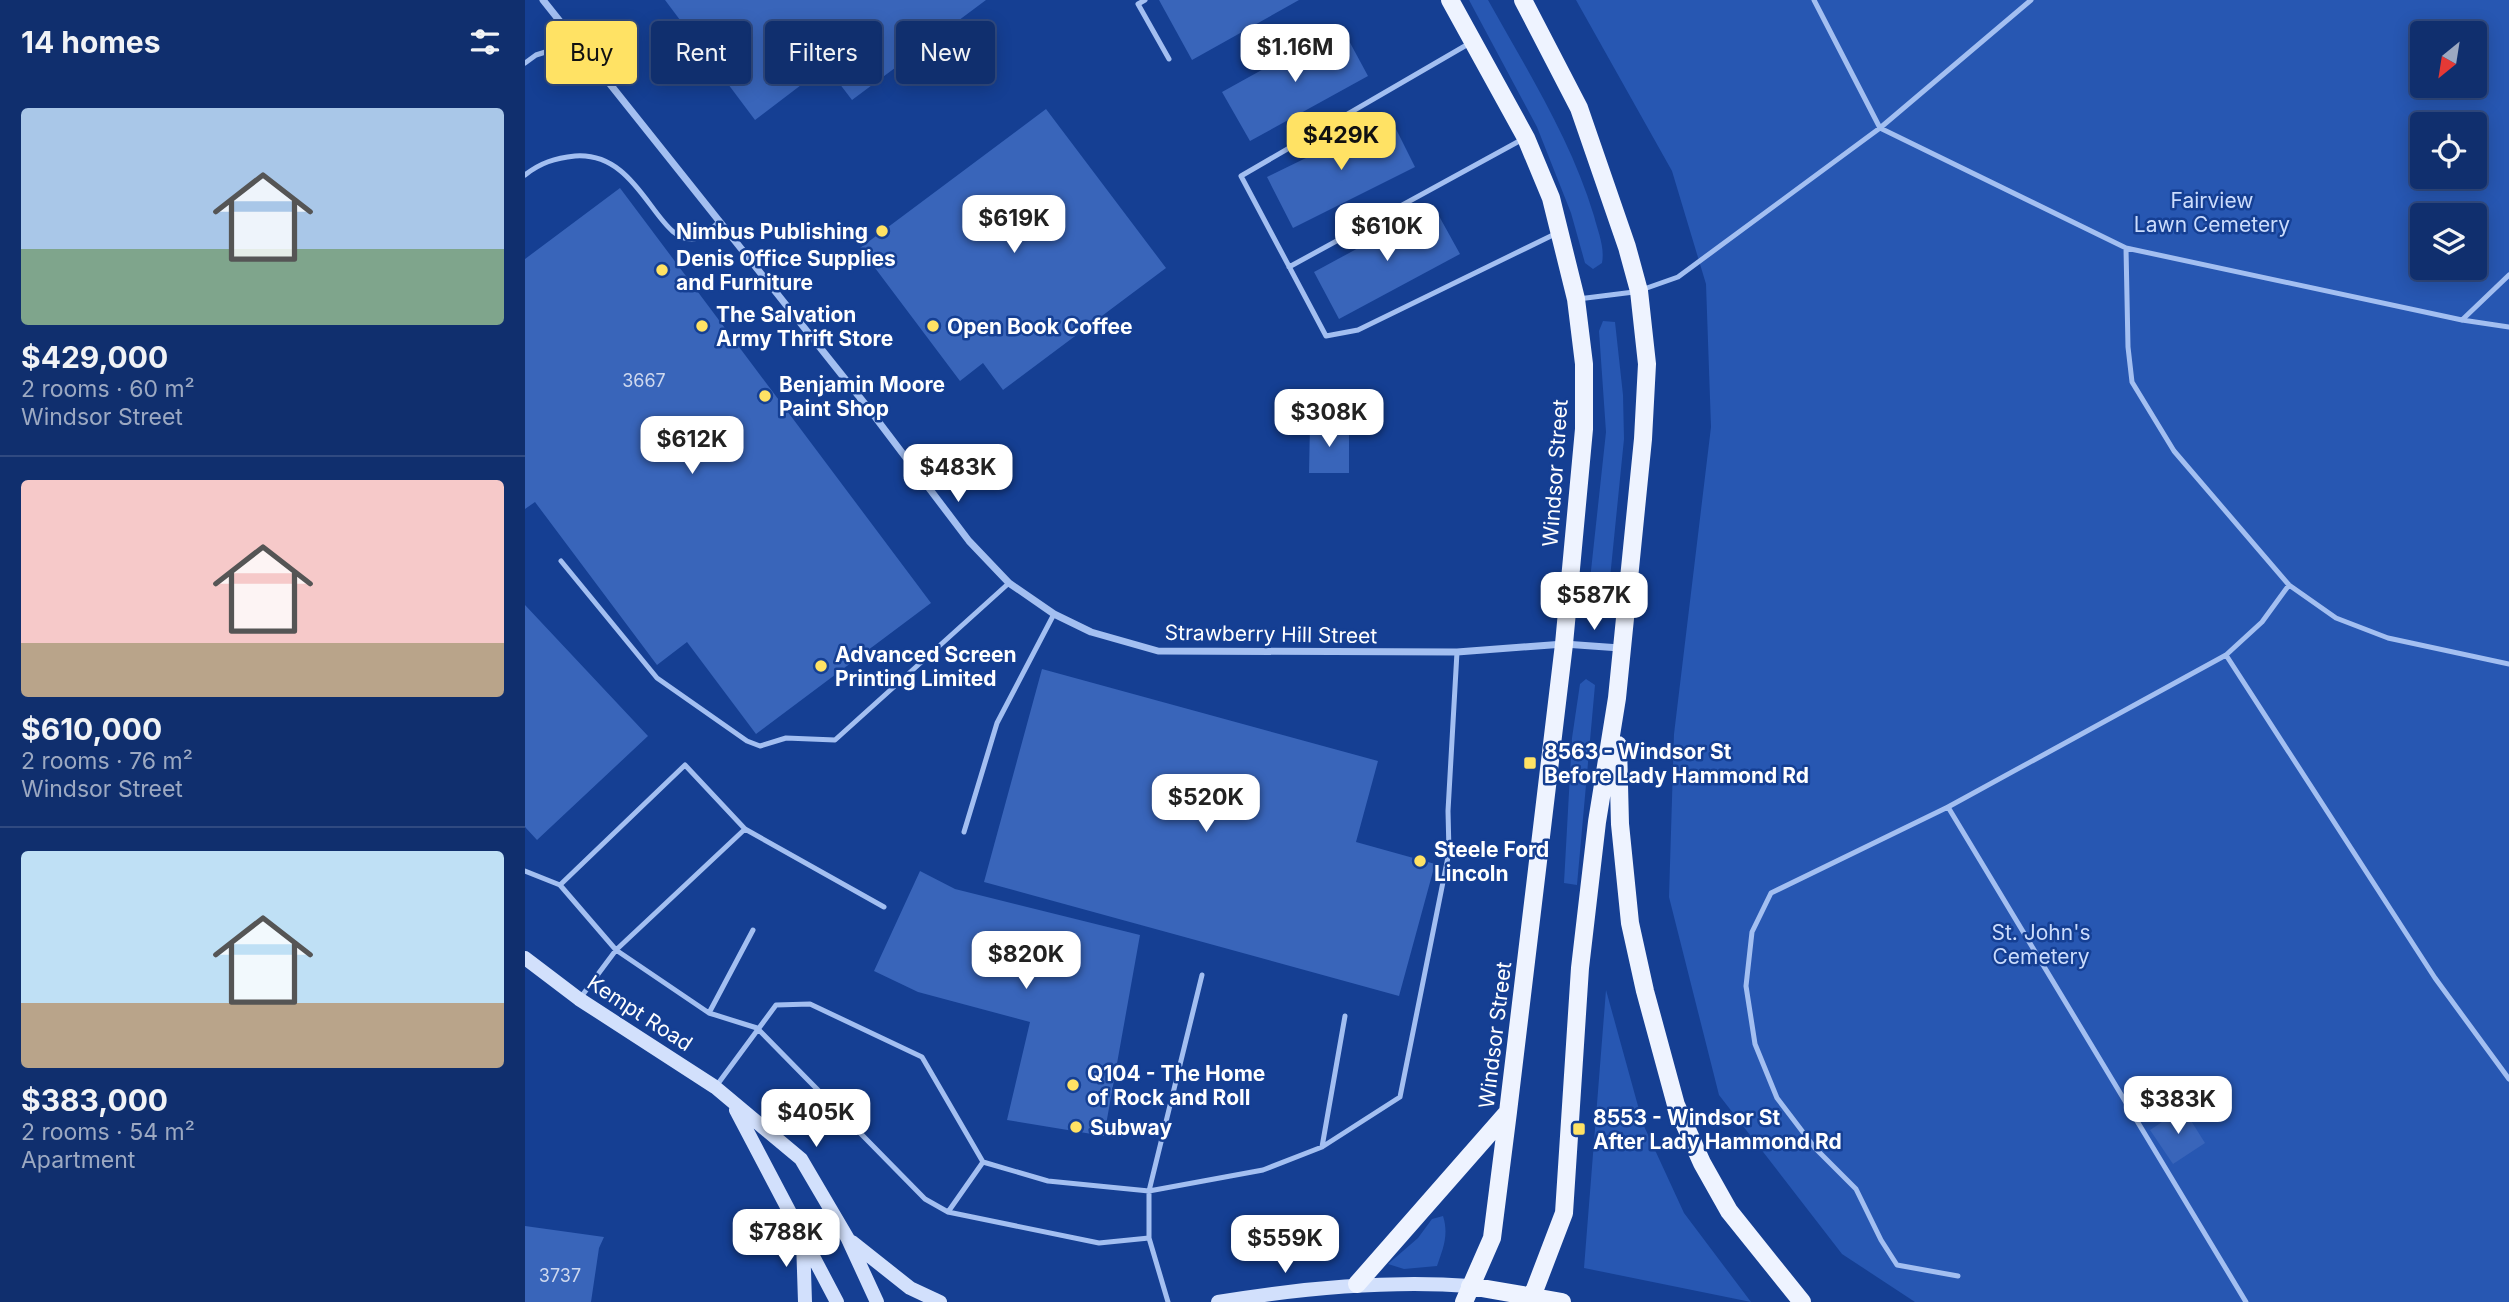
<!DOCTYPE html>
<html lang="en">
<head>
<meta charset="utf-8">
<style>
	:root { --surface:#102f6e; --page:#193773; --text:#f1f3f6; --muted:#9ca9c2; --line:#304a81; --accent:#ffe264 }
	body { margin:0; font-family:Inter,sans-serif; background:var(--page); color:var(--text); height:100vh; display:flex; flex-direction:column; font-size:26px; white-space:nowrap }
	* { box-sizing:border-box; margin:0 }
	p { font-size:23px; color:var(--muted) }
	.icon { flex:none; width:38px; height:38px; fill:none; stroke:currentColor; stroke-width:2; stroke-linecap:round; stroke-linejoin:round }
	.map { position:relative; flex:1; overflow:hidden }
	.sheet { display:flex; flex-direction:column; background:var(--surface); width:525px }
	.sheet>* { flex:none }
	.top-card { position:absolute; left:21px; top:21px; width:665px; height:63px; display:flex; gap:14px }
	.needle { width:46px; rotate:210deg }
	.fabs { position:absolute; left:1885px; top:21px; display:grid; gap:14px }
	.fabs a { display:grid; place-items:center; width:77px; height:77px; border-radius:7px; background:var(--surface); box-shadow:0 4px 18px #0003,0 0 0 2px var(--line); font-size:35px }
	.price { position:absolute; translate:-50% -60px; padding:0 16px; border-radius:14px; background:#fff; color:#222; font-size:23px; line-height:46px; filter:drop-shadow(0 2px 4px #0008) }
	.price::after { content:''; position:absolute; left:50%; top:42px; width:21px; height:16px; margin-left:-10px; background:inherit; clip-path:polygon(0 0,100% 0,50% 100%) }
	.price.current { background:var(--accent); color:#111 }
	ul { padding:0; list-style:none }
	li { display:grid; align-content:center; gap:14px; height:371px; padding:0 21px }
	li+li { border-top:2px solid var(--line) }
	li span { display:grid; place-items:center; height:217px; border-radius:7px; color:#555 }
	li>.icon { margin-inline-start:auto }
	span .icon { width:126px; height:126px; fill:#fffc; stroke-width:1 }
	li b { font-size:30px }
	h2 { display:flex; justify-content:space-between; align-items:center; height:84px; padding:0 21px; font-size:30px }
	.pill { padding:0 24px; border-radius:7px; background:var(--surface); box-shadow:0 4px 18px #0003,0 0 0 2px var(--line); font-size:24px; line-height:63px }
	.pill.current { background:var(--accent); color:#111 }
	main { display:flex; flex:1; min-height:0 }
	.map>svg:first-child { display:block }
	.green { fill:#2757b2; fill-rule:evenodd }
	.building { fill:#3965ba }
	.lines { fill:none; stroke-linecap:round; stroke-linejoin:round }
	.lane { stroke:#a3bff1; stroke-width:5 }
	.street { stroke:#a3bff1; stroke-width:7 }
	.secondary { stroke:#d2e0fc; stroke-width:14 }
	.primary { stroke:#eef3ff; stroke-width:18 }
	.poi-dot { fill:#ffe264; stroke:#153f93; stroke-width:2.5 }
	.labels { text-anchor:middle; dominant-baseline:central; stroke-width:5; stroke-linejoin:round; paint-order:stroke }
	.number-label { font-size:18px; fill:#ced8ee }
	.park-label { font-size:21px; fill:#cbdcfc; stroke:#153f93 }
	.poi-label { font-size:21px; font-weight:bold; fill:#fff; stroke:#153f93; text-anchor:start }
	.street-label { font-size:21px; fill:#fff; stroke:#153f93 }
</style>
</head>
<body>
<main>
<section class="sheet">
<h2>14 homes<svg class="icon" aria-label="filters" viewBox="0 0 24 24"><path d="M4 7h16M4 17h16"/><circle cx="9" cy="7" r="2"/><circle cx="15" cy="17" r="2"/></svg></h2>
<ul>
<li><span style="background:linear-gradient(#a9c7e8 65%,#7fa58c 0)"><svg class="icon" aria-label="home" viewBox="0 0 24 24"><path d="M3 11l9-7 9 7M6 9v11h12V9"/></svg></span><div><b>$429,000</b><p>2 rooms · 60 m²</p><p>Windsor Street</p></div></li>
<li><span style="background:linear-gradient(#f6c9c9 75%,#b9a48a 0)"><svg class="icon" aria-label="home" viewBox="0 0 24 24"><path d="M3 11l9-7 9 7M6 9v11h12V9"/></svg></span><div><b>$610,000</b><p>2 rooms · 76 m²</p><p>Windsor Street</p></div></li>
<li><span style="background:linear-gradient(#bfe0f5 70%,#b9a48a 0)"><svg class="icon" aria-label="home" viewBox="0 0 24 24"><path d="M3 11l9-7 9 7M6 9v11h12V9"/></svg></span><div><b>$383,000</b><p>2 rooms · 54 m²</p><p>Apartment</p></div></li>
</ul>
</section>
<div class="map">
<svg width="1984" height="1302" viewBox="0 0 1984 1302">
	<rect width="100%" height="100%" fill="#153f93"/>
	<path class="green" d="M944,0h19c39,70 83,139 106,216 4,16 11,31 8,47l-9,6 -8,-6 -14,-50 -34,-86z
		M1051,0h933v1302h-594l-73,-48 -123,-159 -50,-198 5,-163 37,-307 -5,-143 -34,-113zM1897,33h53v53h-53zM1897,124h53v53h-53zM1897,215h53v53h-53z
		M1078,321l12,1 8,73 1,44 -16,159 -8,7 -8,-5 -3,-11 17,-157 -7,-101z
		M1061,679l9,6 -18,200 -13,-2 8,-145 8,-54z
		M1081,990l37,134 41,89 67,89 -167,-34z
		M918,1216c6,19 0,33 -6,50l-33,3 -16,-5 30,-26 14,-19z"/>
	<path class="building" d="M140,0h321l-134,100 -26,-34 -71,54z
		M634,0h140l-107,60z
		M816,26l27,50 -118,65 -28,-49z
		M521,109l120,159 -163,122 -20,-27 -23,18 -100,-133z
		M865,117l25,50 -122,61 -26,-51z
		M95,188l311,415 -175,131 -69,-92 -30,23 -122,-163 -10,7v-250z
		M909,207l26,47 -121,65 -25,-47z
		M785,424h39v49h-40z
		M0,605l123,131 -111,104 -12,-13z
		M517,669l336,92 -22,81 79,22 -36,132 -415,-114z
		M395,871l35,18 185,46 -36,201 -97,-16 23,-98 -112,-30 -44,-21z
		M1658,1108l22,35 -32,21 -23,-34z
		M0,1226l79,11 -5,11 -8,54h-66z"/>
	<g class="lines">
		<path class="lane" d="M620,0l-7,4 31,55
			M1289,0l66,128 151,-128
			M945,43l-229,133 85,160 32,-6 197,-96
			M0,63l11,-8 41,-13
			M0,175c15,-12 30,-17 50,-19 69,-5 81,94 123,82 7,-2 16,-12 22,-17
			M1601,248l2,99 4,35 42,69 115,134 47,33 52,20 121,26
			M764,267l234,-128
			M1119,289l34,-12 202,-149 246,120 336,72 47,7
			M1053,299l56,-7
			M1937,320l47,-45
			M36,561l96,117 90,63 13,5 26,-8 49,2 174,-157
			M1701,655l36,-33 27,-37
			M1423,807l298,495
			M220,829l139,78
			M439,832l33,-109 57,-109
			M0,871l35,14
			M56,997l35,-47 129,-121 -60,-64 -125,120 56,65 93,63 48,15 168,171 23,13 151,31 50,-5
			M184,1013l44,-83
			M192,1085l59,-80 34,-1 112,53 61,105 65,19 101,10 114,-21 59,-23 78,-50 49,-245 -1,-41 9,-159
			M797,1147l23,-131
			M423,1212l35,-50
			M1433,1276l-61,-11 -16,-25 -25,-51 -41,-41 -38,-50 -22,-54 -9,-58 6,-54 19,-39 177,-86 278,-152 209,323 74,101
			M643,1302l-19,-64v-47l53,-216"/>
		<path class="street" d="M18,0l326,409 100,132 40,42 45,31 37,18 67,19 299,1 107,-8 56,4"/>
		<path class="secondary" d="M0,958l54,41 136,88 86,72 47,80 29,63
			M211,1110l101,192
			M278,1240l2,62
			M327,1242l58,46 30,14
			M693,1302c84,-14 167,-22 252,-16"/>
		<path class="primary" d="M925,0l76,138 25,60 25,101 8,65v65l-20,215 -56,468 -16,126 -28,64
			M998,0l56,108 48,139 12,44 8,73 -4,75 -26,259 -20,124 -17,146 -16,245 -34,89
			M1093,745l2,79 10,99 15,68 31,114 26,58 27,48 73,91
			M832,1284l151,-172
			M945,1286l92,16"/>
	</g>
	<g class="poi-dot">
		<circle cx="357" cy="231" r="7"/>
		<circle cx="137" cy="270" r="7"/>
		<circle cx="177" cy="326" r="7"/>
		<circle cx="408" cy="326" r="7"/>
		<circle cx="240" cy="396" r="7"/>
		<circle cx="296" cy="666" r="7"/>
		<rect x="998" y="756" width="14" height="14" rx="3.5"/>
		<circle cx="895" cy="861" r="7"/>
		<circle cx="548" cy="1085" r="7"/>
		<circle cx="551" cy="1127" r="7"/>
		<rect x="1047" y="1122" width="14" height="14" rx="3.5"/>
	</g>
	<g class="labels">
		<g class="number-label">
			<text x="119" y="380">3667</text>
			<text x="35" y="1275">3737</text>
		</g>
		<g class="park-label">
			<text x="1687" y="200">Fairview<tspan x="1687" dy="24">Lawn Cemetery</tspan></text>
			<text x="1516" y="932">St. John's<tspan x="1516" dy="24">Cemetery</tspan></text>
		</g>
		<g class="poi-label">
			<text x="343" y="231" text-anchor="end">Nimbus Publishing</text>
			<text x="151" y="258">Denis Office Supplies<tspan x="151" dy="24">and Furniture</tspan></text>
			<text x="191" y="314">The Salvation<tspan x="191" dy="24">Army Thrift Store</tspan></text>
			<text x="422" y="326">Open Book Coffee</text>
			<text x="254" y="384">Benjamin Moore<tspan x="254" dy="24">Paint Shop</tspan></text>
			<text x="310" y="654">Advanced Screen<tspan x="310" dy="24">Printing Limited</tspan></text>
			<text x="1019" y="751">8563 - Windsor St<tspan x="1019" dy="24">Before Lady Hammond Rd</tspan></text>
			<text x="909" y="849">Steele Ford<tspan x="909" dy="24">Lincoln</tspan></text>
			<text x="562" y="1073">Q104 - The Home<tspan x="562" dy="24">of Rock and Roll</tspan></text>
			<text x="1068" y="1117">8553 - Windsor St<tspan x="1068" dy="24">After Lady Hammond Rd</tspan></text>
			<text x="565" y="1127">Subway</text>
		</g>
		<g class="street-label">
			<text transform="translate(1030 473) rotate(-86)">Windsor Street</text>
			<text transform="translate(746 634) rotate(1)">Strawberry Hill Street</text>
			<text transform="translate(115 1013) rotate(33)">Kempt Road</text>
			<text transform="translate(970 1035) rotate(-83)">Windsor Street</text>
		</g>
	</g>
</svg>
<div class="fabs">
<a><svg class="needle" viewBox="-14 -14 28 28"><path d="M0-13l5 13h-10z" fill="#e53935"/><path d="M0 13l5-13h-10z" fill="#9ca9c2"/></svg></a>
<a><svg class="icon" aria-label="locate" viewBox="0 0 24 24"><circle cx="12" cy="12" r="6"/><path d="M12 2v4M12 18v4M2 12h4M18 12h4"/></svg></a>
<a><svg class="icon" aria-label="layers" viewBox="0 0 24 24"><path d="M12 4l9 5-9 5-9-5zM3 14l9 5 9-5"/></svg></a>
</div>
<b class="price" style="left:770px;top:84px">$1.16M</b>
<b class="price current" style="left:816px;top:172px">$429K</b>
<b class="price" style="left:489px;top:255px">$619K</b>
<b class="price" style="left:862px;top:263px">$610K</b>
<b class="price" style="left:804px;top:449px">$308K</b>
<b class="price" style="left:167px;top:476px">$612K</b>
<b class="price" style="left:433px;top:504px">$483K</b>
<b class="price" style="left:1069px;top:632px">$587K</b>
<b class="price" style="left:681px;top:834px">$520K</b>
<b class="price" style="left:501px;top:991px">$820K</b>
<b class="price" style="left:1653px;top:1136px">$383K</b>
<b class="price" style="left:291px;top:1149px">$405K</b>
<b class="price" style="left:261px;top:1269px">$788K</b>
<b class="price" style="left:760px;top:1275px">$559K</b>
<div class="top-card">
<a class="pill current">Buy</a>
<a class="pill">Rent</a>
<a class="pill">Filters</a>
<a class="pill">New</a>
</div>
</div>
</main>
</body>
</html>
